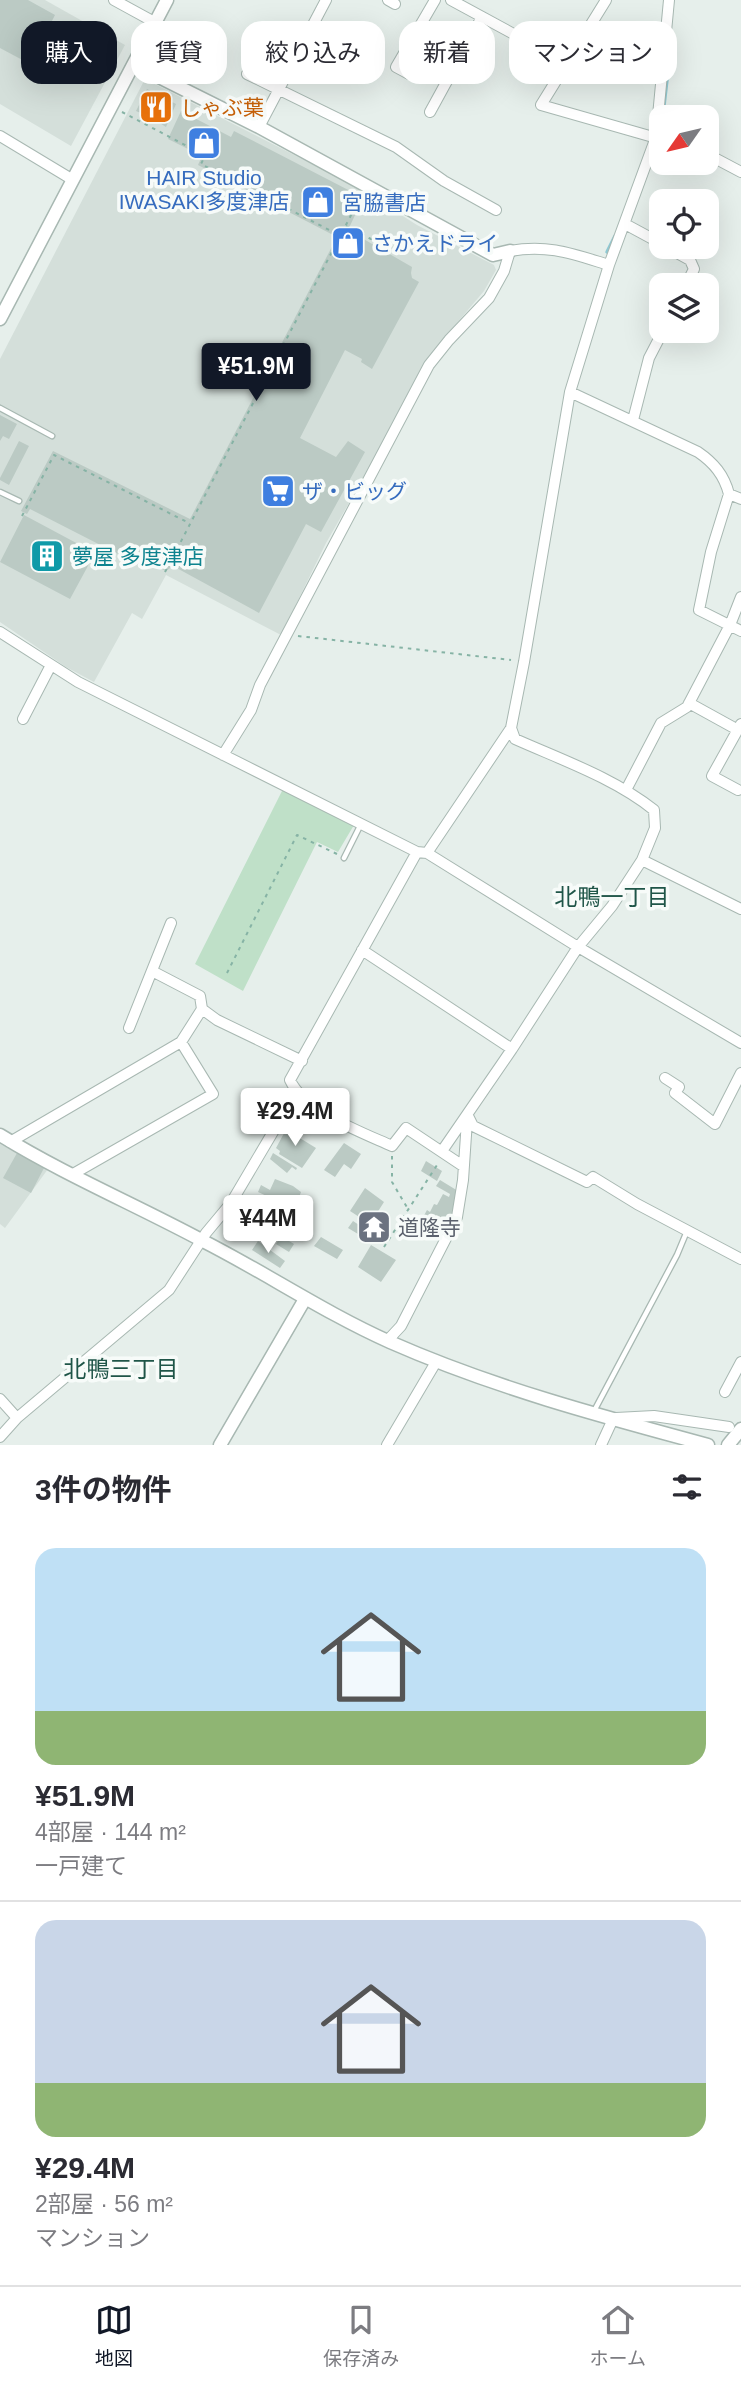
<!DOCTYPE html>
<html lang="ja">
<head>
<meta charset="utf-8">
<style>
	:root { --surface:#fff; --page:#f7f7f7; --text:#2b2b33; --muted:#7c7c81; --line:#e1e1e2; --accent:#111827 }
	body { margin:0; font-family:Arial,"Noto Sans JP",sans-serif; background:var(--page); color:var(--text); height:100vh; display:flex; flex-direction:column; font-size:26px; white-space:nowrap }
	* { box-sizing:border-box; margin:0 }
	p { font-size:23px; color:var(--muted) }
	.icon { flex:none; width:38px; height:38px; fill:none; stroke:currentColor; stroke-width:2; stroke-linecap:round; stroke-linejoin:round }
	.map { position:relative; height:1445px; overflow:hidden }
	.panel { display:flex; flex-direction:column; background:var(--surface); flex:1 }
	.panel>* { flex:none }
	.top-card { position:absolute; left:21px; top:21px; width:700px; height:63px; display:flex; gap:14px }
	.needle { width:46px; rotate:236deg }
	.tools { position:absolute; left:649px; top:105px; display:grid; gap:14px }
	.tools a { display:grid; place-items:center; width:70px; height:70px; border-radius:14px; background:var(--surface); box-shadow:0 7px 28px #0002; font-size:35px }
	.price { position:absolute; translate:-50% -60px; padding:0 16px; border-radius:7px; background:#fff; color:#222; font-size:23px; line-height:46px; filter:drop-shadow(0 2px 4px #0008) }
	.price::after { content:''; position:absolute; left:50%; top:42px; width:21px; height:16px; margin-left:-10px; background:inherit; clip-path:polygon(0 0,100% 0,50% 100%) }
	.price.current { background:var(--accent); color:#fff }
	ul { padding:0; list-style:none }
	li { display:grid; align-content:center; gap:14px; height:371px; padding:0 35px }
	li+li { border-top:2px solid var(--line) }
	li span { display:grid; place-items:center; height:217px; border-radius:21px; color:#555 }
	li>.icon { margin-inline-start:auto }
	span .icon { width:126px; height:126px; fill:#fffc; stroke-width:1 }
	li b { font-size:30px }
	h2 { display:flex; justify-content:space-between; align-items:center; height:84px; padding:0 35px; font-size:30px }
	.pill { padding:0 24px; border-radius:21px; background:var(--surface); box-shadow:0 7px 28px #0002; font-size:24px; line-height:63px }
	.pill.current { background:var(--accent); color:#fff }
	.menu { display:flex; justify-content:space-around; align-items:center; height:98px; border-top:2px solid var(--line); background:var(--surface); font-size:19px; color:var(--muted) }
	.menu a { display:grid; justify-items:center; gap:4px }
	.menu .current { color:var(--accent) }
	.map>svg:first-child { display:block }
	.built { fill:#d4dfda }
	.green { fill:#bfe0c8 }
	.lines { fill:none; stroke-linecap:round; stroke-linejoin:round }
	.stream { stroke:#8ec9d4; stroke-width:3.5 }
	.building { fill:#bbcac4 }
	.service-casing { stroke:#a8b8b2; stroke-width:7 }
	.minor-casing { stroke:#a8b8b2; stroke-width:12 }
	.tertiary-casing { stroke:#a8b8b2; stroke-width:15 }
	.path { stroke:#86b3a5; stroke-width:2; stroke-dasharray:3.5 5; stroke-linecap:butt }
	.service { stroke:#fff; stroke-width:4.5 }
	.minor { stroke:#fff; stroke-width:10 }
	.tertiary { stroke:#fff; stroke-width:12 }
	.labels { text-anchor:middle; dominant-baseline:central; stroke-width:7; stroke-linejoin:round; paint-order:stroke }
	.food-label { font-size:21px; fill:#c56008; stroke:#f7fbf9; text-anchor:start }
	.shop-label { font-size:21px; fill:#366cbe; stroke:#f7fbf9; text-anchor:start }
	.culture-label { font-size:21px; fill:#0d838f; stroke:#f7fbf9; text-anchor:start }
	.worship-label { font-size:21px; fill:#5b616d; stroke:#f7fbf9; text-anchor:start }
	.neighbourhood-label { font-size:23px; fill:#1f5548; stroke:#f7fbf9 }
</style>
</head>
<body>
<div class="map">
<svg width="741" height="1445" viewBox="0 0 741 1445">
	<rect width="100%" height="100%" fill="#e6efeb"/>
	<path class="built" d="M0,0h45l80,45 -54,101 -71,-42z
		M145,79l212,108 60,38 77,40 2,5 -12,21 -55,65 -57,107 -46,80 -45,92 -115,-60 -24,44 -10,-6 -38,69 -28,-15 -66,-45v-263z
		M0,1144l48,25 -43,59 -5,-4z"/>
	<path class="green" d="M283,789l71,36 -16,27 -21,-10 -74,149 -48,-27z"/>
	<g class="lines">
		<path class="stream" d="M663,114l5,-43
			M607,252l8,-16"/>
	</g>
	<path class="building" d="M0,0h28l27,15 -25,49 -30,-16z
		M147,89l29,15 -10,23 -14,-9 -2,4 -9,-5 2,-3 -7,-3z
		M181,111l50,26 3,-6 124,64 -7,13 6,3 -9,19 64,37 -1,6 1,5 7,4 -47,87 -11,-7 1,-3 -17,-9 -45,88 36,19 12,-16 17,11 -44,80 -15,-8 -47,89 -86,-47 -7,5 -42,-21 -2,5 -6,-2 -86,-44 -3,5 -6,-3 32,-60 137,68 147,-282 -139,-72 4,-9 -34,-17z
		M0,415l17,9 -8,15 -6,-3 -3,5z
		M19,441l10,5 -20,39 -9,-5v-2z
		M24,515l71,38 -25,46 -70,-37z
		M294,1108l6,4 -6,13 -7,-4z
		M289,1124l4,2 -3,6 26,16 -14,20 -23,-14 1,-3 -4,-3z
		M344,1143l17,11 -10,15 -7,-5 -9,13 -11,-7z
		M17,1153l27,15 -13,25 -28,-15z
		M273,1153l24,15 -1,2 -4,-3 -5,6 -17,-14z
		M426,1161l16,10 -5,10 -16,-10z
		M275,1179l18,7 8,6 -6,17 -37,-17 3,-7 9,5z
		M440,1180l18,11v11l-6,13 2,2 -12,19 -22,-13 7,-13 3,2 4,-8 3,1 6,-11 6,3 1,-3 -14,-8z
		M365,1188l19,14 -14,22 -20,-13z
		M242,1212l13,9 -6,10 -14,-8z
		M260,1217l21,14 -9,14 -20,-14z
		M353,1221l9,6 -4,7 -10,-6z
		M281,1236l13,8 -5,8 -13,-8z
		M321,1237l22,13 -6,9 -23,-13z
		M258,1241l27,20 -5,7 -28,-18z
		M371,1245l25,15 -15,22 -23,-15z"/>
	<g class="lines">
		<g class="service-casing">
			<path id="service" d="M0,408l52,28
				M0,492l19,9
				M344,858l17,-34
				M593,1413l84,-158 10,-24"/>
		</g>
		<g class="minor-casing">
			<path id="minor" d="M114,0l42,23
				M388,0l7,4
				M451,0l116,63
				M606,0l-65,105 119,34
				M312,28l53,32
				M347,49l6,-12
				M247,74l149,73 48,34 52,29
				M409,74l-13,-7 39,-67
				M430,112l52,-95
				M259,127l67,-127
				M0,136l73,44
				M707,154l34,18
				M625,224l37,20
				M666,247l24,13 4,9 -8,16
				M570,392l128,60c16,11 26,23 31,42l12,5
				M633,420l16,-62 14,-27
				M729,494l-18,58 -12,58 42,21
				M0,632l78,50 339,170 10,1 151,94 163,96
				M689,703l49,27
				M23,719l28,-54
				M223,755l28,-45 9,-25 169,-320 20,-25 40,-42 15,-27 6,-20c38,-7 63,3 99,14
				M626,790l35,-67 26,-16 43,-82 11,-28
				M738,790l-26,-14 29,-52
				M417,852l-127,228c14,31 71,52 102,66l14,-18 57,38
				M427,853l84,-125 13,-66 46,-270 39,-127 47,-128 13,-137
				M642,860l99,49
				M362,950l150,99
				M152,971l48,25 2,13 15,11 85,41
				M129,1028l42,-105
				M665,1078l14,9 -4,6 40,31 26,-51
				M468,1116l5,10 114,56 6,-5 44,27 104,55
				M10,1142l171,-100 21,-33
				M442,1151l70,-102 66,-102 34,-41 30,-46 13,-32 -1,-18c-40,-32 -92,-50 -139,-71l-4,-11
				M73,1174l140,-80 -32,-52
				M387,1341l14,-15 56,-109 6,-37 4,-60
				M725,1392l16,-30
				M0,1399l17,19
				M616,1418l38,-2 75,11
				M0,1437l17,-19 152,-128 37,-57 25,-30 65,-110
				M387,1445l49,-83
				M601,1445l12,-26"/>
		</g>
		<g class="tertiary-casing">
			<path id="tertiary" d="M135,65l124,62 234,128 17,-4
				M0,319l167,-319
				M0,1135c65,40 136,70 203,106 63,32 122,72 187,101 102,45 210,74 318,103
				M220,1445l85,-146
				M728,1445l13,-16"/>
		</g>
		<path class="path" d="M122,112l82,43
			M218,130l-17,34 138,71
			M346,226l25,13 6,-3
			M22,516l32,-61 135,68
			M165,572l195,-374
			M298,636l213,24
			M227,973l70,-138 40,19
			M392,1156v26l16,27
			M384,1247l55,-85"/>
		<use href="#service" class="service"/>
		<use href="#minor" class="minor"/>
		<use href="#tertiary" class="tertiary"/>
	</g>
	<defs>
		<g id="restaurant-square" transform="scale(1.75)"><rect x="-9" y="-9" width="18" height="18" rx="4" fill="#e8710a" stroke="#f7fbf9"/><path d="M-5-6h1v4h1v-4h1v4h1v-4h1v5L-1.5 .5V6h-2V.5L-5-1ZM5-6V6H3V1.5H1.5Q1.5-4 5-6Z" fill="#fff"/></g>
		<g id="shop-square" transform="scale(1.75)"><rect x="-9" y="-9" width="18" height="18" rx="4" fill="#3f7fe0" stroke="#f7fbf9"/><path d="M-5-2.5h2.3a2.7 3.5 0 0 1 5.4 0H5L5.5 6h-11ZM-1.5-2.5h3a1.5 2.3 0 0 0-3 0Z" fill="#fff"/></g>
		<g id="supermarket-square" transform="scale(1.75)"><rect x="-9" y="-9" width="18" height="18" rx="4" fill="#3f7fe0" stroke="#f7fbf9"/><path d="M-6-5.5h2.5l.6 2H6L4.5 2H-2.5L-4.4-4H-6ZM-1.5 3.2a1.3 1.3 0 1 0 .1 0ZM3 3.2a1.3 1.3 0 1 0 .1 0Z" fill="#fff"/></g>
		<g id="building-square" transform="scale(1.75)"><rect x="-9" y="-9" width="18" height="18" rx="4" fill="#0f9aa8" stroke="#f7fbf9"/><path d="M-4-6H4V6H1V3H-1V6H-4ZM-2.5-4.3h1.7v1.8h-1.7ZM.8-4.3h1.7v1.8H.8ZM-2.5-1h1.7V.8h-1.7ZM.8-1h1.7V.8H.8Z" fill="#fff"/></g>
		<g id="temple-square" transform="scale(1.75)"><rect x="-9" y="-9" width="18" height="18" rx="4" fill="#6b7280" stroke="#f7fbf9"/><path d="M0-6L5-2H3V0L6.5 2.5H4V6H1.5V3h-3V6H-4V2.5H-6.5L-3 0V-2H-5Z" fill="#fff"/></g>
	</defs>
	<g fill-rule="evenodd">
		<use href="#restaurant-square" x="156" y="107"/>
		<use href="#shop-square" x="204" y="143"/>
		<use href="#shop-square" x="318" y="202"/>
		<use href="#shop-square" x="348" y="243"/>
		<use href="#supermarket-square" x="278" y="491"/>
		<use href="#building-square" x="47" y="556"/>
		<use href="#temple-square" x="374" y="1227"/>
	</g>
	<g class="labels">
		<g class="food-label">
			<text x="180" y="107">しゃぶ葉</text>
		</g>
		<g class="shop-label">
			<text x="204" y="177" text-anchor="middle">HAIR Studio<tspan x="204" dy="24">IWASAKI多度津店</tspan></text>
			<text x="342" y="202">宮脇書店</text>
			<text x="372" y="243">さかえドライ</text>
			<text x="302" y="491">ザ・ビッグ</text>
		</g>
		<g class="culture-label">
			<text x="72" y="556">夢屋 多度津店</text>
		</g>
		<g class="worship-label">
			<text x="398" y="1227">道隆寺</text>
		</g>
		<g class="neighbourhood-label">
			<text x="612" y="897">北鴨一丁目</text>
			<text x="121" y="1369">北鴨三丁目</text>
		</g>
	</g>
</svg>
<div class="tools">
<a><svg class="needle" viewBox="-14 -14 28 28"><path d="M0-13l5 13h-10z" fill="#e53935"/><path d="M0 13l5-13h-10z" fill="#7c7c81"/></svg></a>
<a><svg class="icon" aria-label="locate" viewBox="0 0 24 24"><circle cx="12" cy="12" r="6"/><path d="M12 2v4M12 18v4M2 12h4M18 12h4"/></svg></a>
<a><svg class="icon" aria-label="layers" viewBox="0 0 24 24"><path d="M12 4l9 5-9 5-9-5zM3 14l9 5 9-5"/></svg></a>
</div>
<b class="price current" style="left:256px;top:403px">¥51.9M</b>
<b class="price" style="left:295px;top:1148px">¥29.4M</b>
<b class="price" style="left:268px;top:1255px">¥44M</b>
<div class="top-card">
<a class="pill current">購入</a>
<a class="pill">賃貸</a>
<a class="pill">絞り込み</a>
<a class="pill">新着</a>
<a class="pill">マンション</a>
</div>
</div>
<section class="panel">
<h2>3件の物件<svg class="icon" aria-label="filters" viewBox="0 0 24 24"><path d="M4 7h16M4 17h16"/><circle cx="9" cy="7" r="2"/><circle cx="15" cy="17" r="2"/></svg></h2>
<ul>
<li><span style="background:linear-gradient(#bfe0f5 75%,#8fb573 0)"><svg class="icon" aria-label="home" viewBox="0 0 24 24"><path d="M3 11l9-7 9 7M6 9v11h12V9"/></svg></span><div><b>¥51.9M</b><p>4部屋 · 144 m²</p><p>一戸建て</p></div></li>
<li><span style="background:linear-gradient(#c9d6e8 75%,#8fb573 0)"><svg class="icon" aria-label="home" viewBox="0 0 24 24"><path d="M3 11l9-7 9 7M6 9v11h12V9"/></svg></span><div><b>¥29.4M</b><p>2部屋 · 56 m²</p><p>マンション</p></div></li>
</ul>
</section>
<nav class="menu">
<a class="current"><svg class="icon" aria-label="map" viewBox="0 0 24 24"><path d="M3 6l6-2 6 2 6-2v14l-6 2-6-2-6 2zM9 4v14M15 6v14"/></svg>地図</a>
<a><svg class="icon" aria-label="saved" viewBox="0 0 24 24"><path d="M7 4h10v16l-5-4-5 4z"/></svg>保存済み</a>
<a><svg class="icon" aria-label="home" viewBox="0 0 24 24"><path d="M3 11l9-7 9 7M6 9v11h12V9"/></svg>ホーム</a>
</nav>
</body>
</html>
